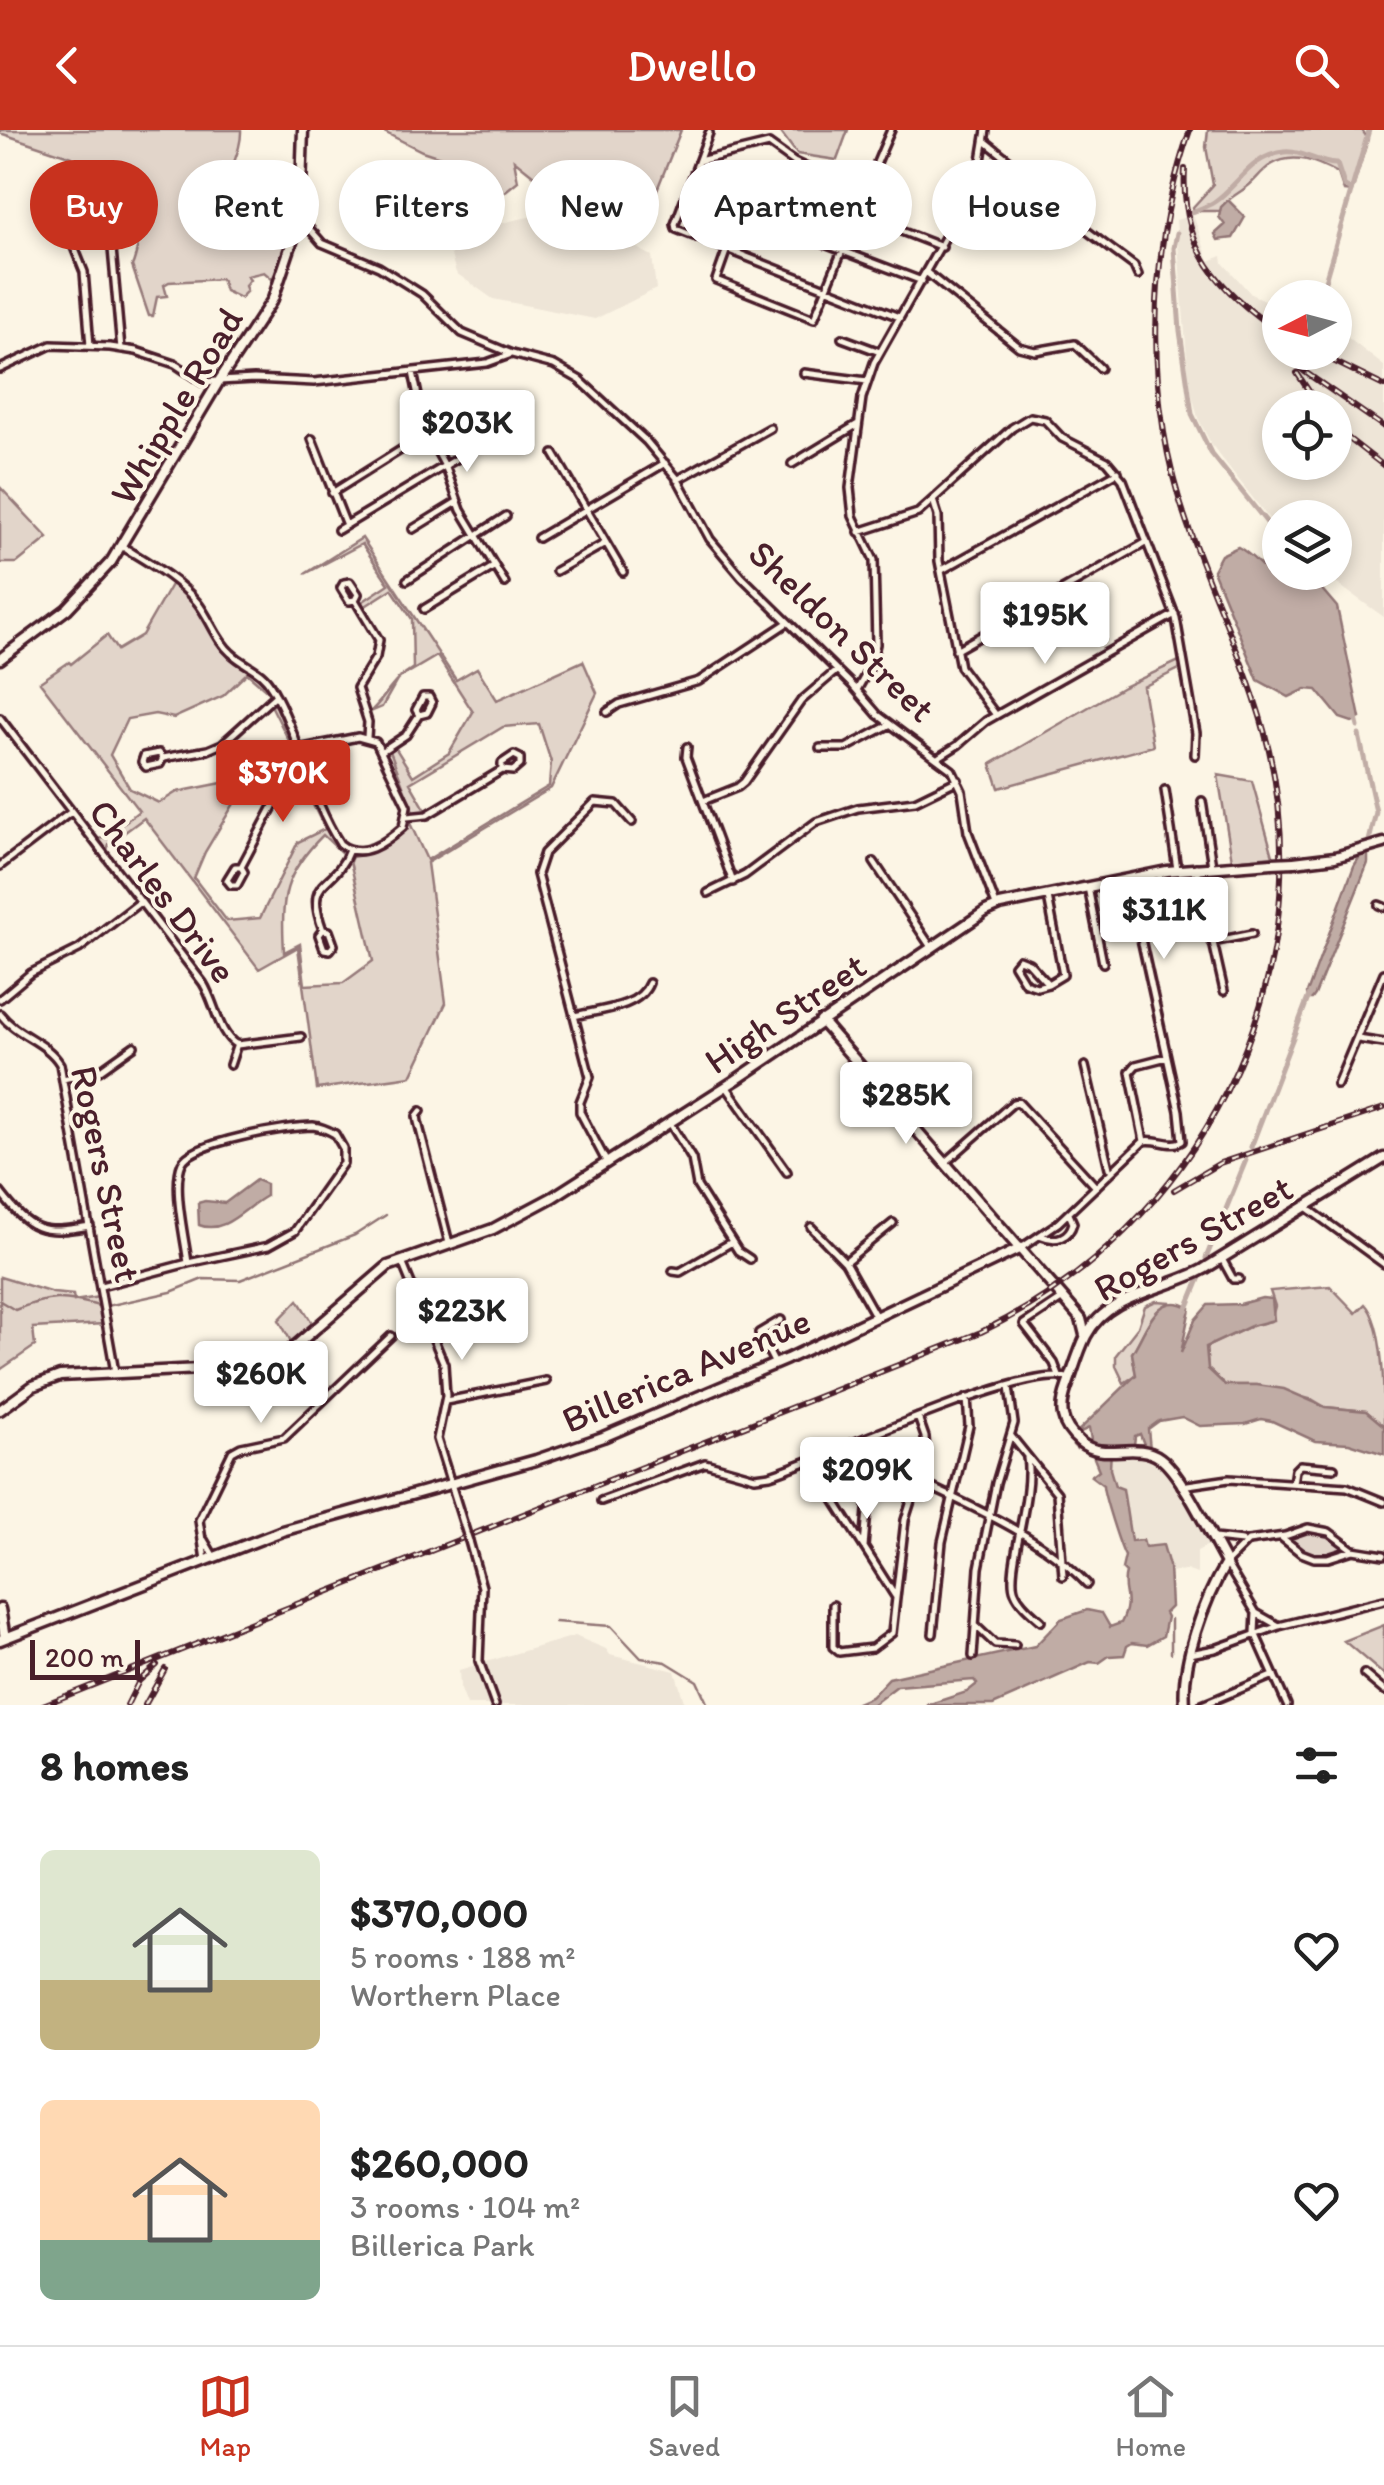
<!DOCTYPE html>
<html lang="en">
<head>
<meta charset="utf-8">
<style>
	:root { --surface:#fff; --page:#f2f2f2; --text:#222; --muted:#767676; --line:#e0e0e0; --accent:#c8321e }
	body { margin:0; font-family:Itim,sans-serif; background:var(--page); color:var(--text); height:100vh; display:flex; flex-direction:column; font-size:38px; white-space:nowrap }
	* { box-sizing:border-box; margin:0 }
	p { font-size:32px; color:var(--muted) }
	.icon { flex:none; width:55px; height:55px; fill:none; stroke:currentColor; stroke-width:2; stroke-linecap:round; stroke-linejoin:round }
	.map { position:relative; height:1575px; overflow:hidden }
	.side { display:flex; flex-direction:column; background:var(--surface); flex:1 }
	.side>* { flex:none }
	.banner { position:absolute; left:30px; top:30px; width:1325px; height:90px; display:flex; gap:20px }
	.needle { width:65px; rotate:264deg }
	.buttons { position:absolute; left:1262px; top:150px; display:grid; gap:20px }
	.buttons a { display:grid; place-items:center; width:90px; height:90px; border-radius:50%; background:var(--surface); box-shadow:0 5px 15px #0003; font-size:50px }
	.scale { position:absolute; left:30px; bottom:25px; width:110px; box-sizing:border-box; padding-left:10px; border:5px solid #4a1f2b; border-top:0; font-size:28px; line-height:35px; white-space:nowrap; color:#4a1f2b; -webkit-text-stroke:8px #fcf5e5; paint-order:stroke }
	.price { position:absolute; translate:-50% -85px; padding:0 22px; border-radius:10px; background:#fff; color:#222; font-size:32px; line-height:65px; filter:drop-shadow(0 2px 5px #0008) }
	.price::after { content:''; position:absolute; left:50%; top:60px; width:30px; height:22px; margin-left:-15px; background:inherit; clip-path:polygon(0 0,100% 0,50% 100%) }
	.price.selected { background:var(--accent); color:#fff }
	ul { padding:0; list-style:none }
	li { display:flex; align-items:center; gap:30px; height:250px; padding:0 40px }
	li span { display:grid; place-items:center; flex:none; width:280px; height:200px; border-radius:15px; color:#555 }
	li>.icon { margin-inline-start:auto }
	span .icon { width:120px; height:120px; fill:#fffc; stroke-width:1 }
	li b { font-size:42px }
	h2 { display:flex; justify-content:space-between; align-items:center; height:120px; padding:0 40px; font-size:42px }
	.chip { padding:0 35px; border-radius:45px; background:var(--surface); box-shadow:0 5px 15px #0003; font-size:35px; line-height:90px }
	.chip.selected { background:var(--accent); color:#fff }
	header { display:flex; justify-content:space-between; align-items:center; height:130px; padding:0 40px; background:var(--accent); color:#fff; font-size:45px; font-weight:600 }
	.tab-bar { display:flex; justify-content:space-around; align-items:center; height:140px; border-top:2px solid var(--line); background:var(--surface); font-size:28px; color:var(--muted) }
	.tab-bar a { display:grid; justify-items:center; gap:5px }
	.tab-bar .selected { color:var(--accent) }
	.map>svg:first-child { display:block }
	.built { fill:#eee5d7; fill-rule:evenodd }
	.green { fill:#e2d5ca; stroke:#967a7a; stroke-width:2.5 }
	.water { fill:#c0aca5; stroke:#917474; stroke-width:2.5 }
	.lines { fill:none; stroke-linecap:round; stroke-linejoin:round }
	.stream { stroke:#917474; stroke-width:2.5 }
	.canal { stroke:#c0aca5; stroke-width:5 }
	.minor-casing { stroke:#4a1f2b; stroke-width:12 }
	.major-casing { stroke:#4a1f2b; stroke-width:15 }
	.minor { stroke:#fcf5e5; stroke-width:5 }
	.major { stroke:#fcf5e5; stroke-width:8 }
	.rail-casing { stroke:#4a1f2b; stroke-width:6 }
	.rail { stroke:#fcf5e5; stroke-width:2.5; stroke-dasharray:8; stroke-linecap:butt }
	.minor-bridge-casing { stroke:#4a1f2b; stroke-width:12; stroke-linecap:butt }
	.major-bridge-casing { stroke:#4a1f2b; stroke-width:15; stroke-linecap:butt }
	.minor-bridge { stroke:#fcf5e5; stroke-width:5 }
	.major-bridge { stroke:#fcf5e5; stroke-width:8 }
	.labels { text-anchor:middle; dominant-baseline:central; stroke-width:8; stroke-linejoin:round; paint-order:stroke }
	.street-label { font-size:38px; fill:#4a1f2b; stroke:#fcf5e5 }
</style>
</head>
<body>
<header><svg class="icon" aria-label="back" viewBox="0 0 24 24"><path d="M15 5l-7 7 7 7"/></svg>Dwello<svg class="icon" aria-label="search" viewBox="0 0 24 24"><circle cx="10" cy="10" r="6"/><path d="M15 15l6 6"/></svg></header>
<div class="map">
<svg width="1384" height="1575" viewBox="0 0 1384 1575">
	<rect width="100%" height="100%" fill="#fcf5e5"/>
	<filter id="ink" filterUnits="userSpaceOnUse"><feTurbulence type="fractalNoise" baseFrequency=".01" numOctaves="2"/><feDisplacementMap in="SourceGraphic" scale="20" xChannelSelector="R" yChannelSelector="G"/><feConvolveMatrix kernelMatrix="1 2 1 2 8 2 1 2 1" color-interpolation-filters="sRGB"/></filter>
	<g filter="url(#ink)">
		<path class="built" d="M557,81l43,17 52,28 4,33 -61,30 -102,-20 -37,-26 -7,-25 38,-22z
			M1193,85l16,46 13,-5 1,7 28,31 29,15v43h55l3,-22 46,36v251l-62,-44 13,-1v-54h-55v15l-69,-89 -13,-26 -9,-35 -13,-163zM1280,278h55v54h-55z
			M1128,1324l22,3 1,6 8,-2 5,5 46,78 -13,7v23l-11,-4 -18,2 -6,-27 -18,2 -13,-6 -8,-52 -8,-3 -5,-17v-13z
			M575,1506l31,13 4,6 65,16 10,34h-218l-7,-18 -1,-17z"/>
		<path class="green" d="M0,0h241c1,29 -24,52 -10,81 16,0 23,10 37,14l3,11 15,11 -2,12 -12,20 -8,-7 -17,4 3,4 -5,6 2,5 -7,7 -15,-7 -4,-12 -52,3 -5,3 3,11 -10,1 -4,19h-4l-17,-50c7,-15 4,-27 12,-41l-7,-17 -18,-12 13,-10 -2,-9 -57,-15 -1,-5 -72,-24z
			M380,0h301l-43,107 -49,-21 -15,-21 -25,-7 -35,-28 4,21 -15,12 -26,-24 -55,-18z
			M779,0h69l-11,30 -40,-6z
			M1208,0h154l6,9 -16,53 -8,-1 -6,-18c-21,-11 -44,-22 -67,-8 -9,5 -15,15 -23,21 -11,9 -21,12 -28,25h-26l-1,-4 20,-22 -7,-38z
			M0,357l48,51 -31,25h-17z
			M362,408l94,142 21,-12 20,32 86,-39 14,32 -46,95 -124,75 19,140 -35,73 -94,13 -19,-142 -39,22 -115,-151 -35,26 -2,6 -9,-11 6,-1 35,-27 -99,-129 29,-20 2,2 36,-29 10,15 25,-15 30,-52 25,25 29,44 35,26 10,16 -24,-21 -24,23 -49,22 -19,-4 -28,5 -17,36 20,34 29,14 18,-11 55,-11 57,-40 -18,-36h5l28,73 -17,-29 -36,26 -46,77 -11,26 33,43 33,-3 38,-76 27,-13 -21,-42h6l23,53 11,15 -21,-20c-40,40 -42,62 -39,117l16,-8 5,41 38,-2 30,-22 -23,-100 2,-4c21,-3 46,-15 58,-34l17,37 122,-74 2,-24 -12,-38 -36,3 -93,56 17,29 -13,2 -24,-63 5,-4 18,29 36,-23 24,-41 -36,-56 -39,23 -16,28 -12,5c15,-13 22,-32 43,-44l-1,-49 -20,-30 -28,18 -2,-5 27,-18 -27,-40 -57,30z
			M1179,531l2,7 -38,19 10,59 -154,42 -8,-24 132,-77z
			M1218,645l34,6 21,75 -41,4z
			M0,1147l53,16 20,2 1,6 25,-4 5,27 -71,4 2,18 -35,24z
			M1330,1156l26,27 9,-9c19,20 19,89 19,122l-18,-15 -41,-4 -12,-7 -56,-15h-32l-17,-16 -2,-22 45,-21 20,-5 4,-15 -5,-15z
			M298,1170l16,26 -21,19 -14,-25z
			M1156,1171l15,1c-22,9 -27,33 -39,51l4,22 -12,8 -8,-17v-11l22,-28 7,-21z
			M1320,1398l20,15 2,5 -4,6 -24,4 -23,-13 2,-12z
			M1384,1495v50l-40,-34z"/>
		<path class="water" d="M1228,70l17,17 -12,21 -15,2 -3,-6 10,-9 -6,-8 2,-10z
			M1238,417c22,11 34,41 61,34v-8h9l29,34 23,111 -8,4 -12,-4 -23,-28 -11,-1 -17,8 -31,-17 -45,-110 8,-15z
			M1368,725v8l-53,132 -3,4h-4l-1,-6 47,-127 6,-10z
			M256,1050l10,4v12c-21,11 -41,39 -67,29l-1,-22 7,-2 20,2z
			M1262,1168l10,1 2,21 -23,6 -45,21 2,22 17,16h32l27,4 41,18 41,4 18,15v28l-35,-11 -34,-2 -43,-20 -11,-2 -16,5 -45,2 -18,-9 -23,4 -11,8 2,20 -5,-2 -5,-13 -5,2 -1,9 -23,4 -1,20 5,17 8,3 8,52 12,-1 2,7 18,-2 6,21 2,41 -6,6 2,4 -4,19 -16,9 -15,-2 -5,3 -3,9 -15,1 -10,7 -9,-1 -97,43h-66l40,-13 10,-8 -3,-4 -77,6 -25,19h-19l18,-8 18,-19 146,-32 26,-27 26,-9 15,3 8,14 11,-4c13,-25 -1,-31 5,-50l-4,-4 3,-13c-5,-9 -22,-62 -22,-71l-12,-9 8,-6 -5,-12 -5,-30 -11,5 -2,15 -3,-3 2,-11 61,-59 -4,-22c14,-21 25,-65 58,-45l-9,45 14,-33 13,-15 32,-1z"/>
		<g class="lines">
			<path class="stream" d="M0,1171l15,9c34,-14 48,-14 84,-4
				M107,1176l64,-14 32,-13 37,1 115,-45 31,-20
				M555,1492l56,4 30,32 25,4 31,19 11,24
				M1171,1523v-34"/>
			<path class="canal" d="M1192,82c7,-3 16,-6 22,-10 25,-17 36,-46 70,-50 19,-2 36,13 53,12l7,21 7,6
				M1177,103l-3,15 6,83 12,83 19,39 69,86
				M1320,168l49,-168
				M1355,584l3,13
				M1359,605l17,77 -7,29
				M1251,1017l59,-154
				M1206,1128l40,-98
				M1186,1181l14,-34"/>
			<g class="minor-casing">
				<path id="minor" d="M891,0c-14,31 -26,62 -38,94l-39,95 -98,-39 35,-99 7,-5 7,2 86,34 6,2 85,33
					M709,3l-34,91 1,5 223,88
					M985,11l59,47 23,28 67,50 4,9
					M699,31l70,-17 25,18 36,17 6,10 -2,16
					M100,64l8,10 13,145
					M740,82l182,69
					M300,88l22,25 57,24 43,27 40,39 50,21 42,11 26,15 66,61 31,37 33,61 32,38 111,109 25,29 74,55 10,21 6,41 28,73
					M705,111l19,-53
					M72,112l12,30 6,74
					M927,143l92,74 16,4 40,-7 25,24
					M842,208l38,14
					M0,239l51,-24 59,2 26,4 39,13 27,18 52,-3 60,3 173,-19 22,-8
					M413,242l12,57 21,39 15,42 44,73
					M804,243l63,8
					M312,309l34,86
					M554,324l69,118
					M792,334l66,-40
					M677,350l93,-52
					M332,363l94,-59
					M933,370l5,16 1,45 21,106 36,48
					M413,399l44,-27
					M338,400l185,-111
					M859,402l59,-19 94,-85 18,-11 15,3 17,18 45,23 16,19 53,138 20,115 -1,22
					M538,408l127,-75
					M123,417c26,16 54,31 74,55 13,16 19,38 34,51 15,14 31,16 41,35 28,49 37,108 68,156 21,17 45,-1 63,-17l4,-21 -31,-64 -18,-5 -60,12
					M942,440l176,-98
					M556,441l50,-28
					M407,450l99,-64
					M355,470l-6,1 -8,-13 3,-5 6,-1 8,12 -3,6 24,40 -3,17 -19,31 11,34 -1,15
					M424,479l71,-43
					M956,520l191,-108
					M857,560l14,-25 5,-21 -2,-84 -21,-44 -3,-28 12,-90 12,-35 104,-184 8,-49
					M607,582l12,-8 80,-23 88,-58
					M0,588l203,265c13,21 15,51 34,62l64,-8
					M687,617l-1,10 47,125
					M820,618h26l43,-23
					M382,621l24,-16 13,-20 8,-2 5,-10 -3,-6h-6l-7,13 3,5
					M939,627l19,-12 28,-24 189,-107
					M163,628l-3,6 -14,3 -4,-5 2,-6 15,-3 4,5 45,-8 14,-6 54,-49
					M1165,660l12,79
					M703,671l35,-14 6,-5 57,-81 35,-30
					M1202,671l10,65
					M407,687l20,-2 75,-45 11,1 7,-6v-7l-6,-3 -12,8v7
					M874,732l57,85
					M0,736l71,-54
					M241,737l3,5 -7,13h-6l-4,-5 8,-13h6l36,-68 33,-19
					M1196,737l28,124
					M1159,743l14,55
					M1088,757l15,76
					M708,763l37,-18 71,-53 42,-14 57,-7 43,-21
					M1379,775l5,2
					M323,800l6,1 5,14 -4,5 -6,-1 -5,-14 4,-5c-20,-54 11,-39 26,-80
					M1212,812l40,-8
					M1048,854l-11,3 -12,-4 -11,-18 5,-6 10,4 19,21 15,-9 -15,-78
					M0,869l31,-26 48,-24 61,-47
					M0,884c17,22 46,27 60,50l55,308
					M574,886c24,-6 66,-8 75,-33
					M1358,909l26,4
					M230,935l7,-21
					M1085,936l24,102
					M63,949l36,-8 35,-25
					M1337,955l47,-112
					M726,956l61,86
					M421,981l-4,5 1,6 31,121
					M670,993l22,36 5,27 41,65 12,8
					M1144,1011l-14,-69 6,-7 31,-8
					M607,1033l-27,-51v-10l10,-25 -53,-203 7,-21 51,-51 21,2 16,18
					M945,1033l68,-60 5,-1 78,85
					M0,1062c30,39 41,43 90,34
					M1306,1077l78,57
					M811,1097l34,35 31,55
					M1042,1106c14,6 27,2 31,-13l-4,-9
					M1021,1118l37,-25 86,-82c13,-3 28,7 38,0l-3,-30 -51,-231
					M1222,1129l11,20h6
					M402,1132l42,102 2,32 -9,43 30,96
					M845,1132l48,-39
					M673,1141l7,1 52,-30
					M101,1156l87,-23c-3,-24 -16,-78 -6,-100 9,-21 107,-37 131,-37 8,1 15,4 22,8l8,14v15l-48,68 -27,15 -80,17
					M775,1234l-16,-31 22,-13
					M1059,1246l-5,-13 -30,-39 39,-26
					M446,1271l100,-20
					M1011,1306l46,57 6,83
					M866,1309l12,23c71,36 153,64 209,122
					M1027,1328c7,38 -22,113 -12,134 5,12 17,21 26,29
					M810,1332l85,134
					M1293,1353l2,-13 5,-5 34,3
					M1181,1356l48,-7 118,8 37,15
					M601,1371l104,-38 50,14 15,-2c54,-16 259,-114 300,-96
					M1281,1407l20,16 13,5h14l25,-8 31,5
					M1214,1408l28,3
					M204,1410l10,17
					M469,1411l13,46 -3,74 16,44
					M864,1417l4,-49 11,-36
					M205,1430l-6,-40 33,-68 9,-5 43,-9 107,-102
					M833,1475v42l6,5 33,-4 20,-15 13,-113 21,-67 -1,-16 -7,-20
					M1256,1483l23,13
					M976,1496l19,18 20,1
					M933,1504l9,-92 27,-116 -2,-28
					M1190,1524l25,-5 64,-23 105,-26
					M973,1526l6,-88 17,-85 18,-60 -5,-36
					M1364,1544l20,17
					M1202,1575l72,-30
					M1287,1575l-32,-72 1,-20 -30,-50 22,-22 37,-5 23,-8 21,4 24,18"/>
			</g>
			<g class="major-casing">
				<path id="major" d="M0,529l67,-50 44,-47 108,-181 54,-82 27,-81 3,-88
					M1294,732l41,-5 49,-14
					M821,891l242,277 18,21 4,16
					M0,1280l33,-24 27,-10 200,-10 18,-5 110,-95 105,-37 60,-32 183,-117 250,-169 14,-6 167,-34 105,-8
					M0,1479l5,29
					M0,1510l282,-109 254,-71 67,-23 184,-78 234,-111
					M1185,1575c-4,-43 19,-105 41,-142 -15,-26 -44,-89 -66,-105 -25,-18 -56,4 -80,-16 -20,-17 -21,-33 -13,-55 6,-16 11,-35 19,-51 21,-42 80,-46 118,-67l180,-111"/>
			</g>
			<use href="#minor" class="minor"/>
			<use href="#major" class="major"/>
			<g class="rail-casing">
				<path id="rail" d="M1185,39c-5,80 34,121 95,164
					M1283,222l22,20 79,55
					M1315,222l69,34
					M1297,243l23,35
					M1335,298l49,38
					M1174,1060l46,-27 164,-55
					M43,1575l938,-373c218,-104 341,-345 288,-582 -18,-78 -56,-151 -82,-227 -43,-122 -40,-271 3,-393
					M127,1575l12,-24 18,-16
					M145,1575l20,-36"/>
			</g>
			<use href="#rail" class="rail"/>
			<g class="minor-bridge-casing">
				<path id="minor-bridge" d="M467,1405l2,6"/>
			</g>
			<g class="major-bridge-casing">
				<path id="major-bridge" d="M1272,733l22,-1"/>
			</g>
			<use href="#minor-bridge" class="minor-bridge"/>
			<use href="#major-bridge" class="major-bridge"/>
		</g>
	</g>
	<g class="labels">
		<g class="street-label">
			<text transform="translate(176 276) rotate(-59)">Whipple Road</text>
			<text transform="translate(842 501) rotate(44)">Sheldon Street</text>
			<text transform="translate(163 761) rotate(53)">Charles Drive</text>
			<text transform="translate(785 883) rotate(-34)">High Street</text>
			<text transform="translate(106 1044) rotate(78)">Rogers Street</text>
			<text transform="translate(1193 1108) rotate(-29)">Rogers Street</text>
			<text transform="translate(686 1240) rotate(-23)">Billerica Avenue</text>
		</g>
	</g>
</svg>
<div class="buttons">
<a><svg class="needle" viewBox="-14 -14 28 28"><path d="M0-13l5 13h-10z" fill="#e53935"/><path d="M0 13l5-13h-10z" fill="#767676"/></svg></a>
<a><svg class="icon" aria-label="locate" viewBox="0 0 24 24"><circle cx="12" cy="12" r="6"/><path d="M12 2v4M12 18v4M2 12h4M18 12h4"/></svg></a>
<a><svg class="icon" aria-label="layers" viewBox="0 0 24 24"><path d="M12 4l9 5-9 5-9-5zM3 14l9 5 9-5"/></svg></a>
</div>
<div class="scale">200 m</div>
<b class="price" style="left:467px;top:345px">$203K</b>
<b class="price" style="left:1045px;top:537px">$195K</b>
<b class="price selected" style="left:283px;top:695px">$370K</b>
<b class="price" style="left:1164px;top:832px">$311K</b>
<b class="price" style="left:906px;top:1017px">$285K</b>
<b class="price" style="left:462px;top:1233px">$223K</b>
<b class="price" style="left:261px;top:1296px">$260K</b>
<b class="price" style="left:867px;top:1392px">$209K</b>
<div class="banner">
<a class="chip selected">Buy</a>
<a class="chip">Rent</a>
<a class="chip">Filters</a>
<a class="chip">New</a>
<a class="chip">Apartment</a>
<a class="chip">House</a>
</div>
</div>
<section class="side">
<h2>8 homes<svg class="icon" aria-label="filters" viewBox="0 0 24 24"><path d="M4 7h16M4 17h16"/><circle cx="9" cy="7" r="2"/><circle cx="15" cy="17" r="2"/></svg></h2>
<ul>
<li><span style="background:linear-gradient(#dfe7d0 65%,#c2b280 0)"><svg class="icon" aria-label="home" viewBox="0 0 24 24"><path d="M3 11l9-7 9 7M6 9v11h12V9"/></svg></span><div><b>$370,000</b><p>5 rooms · 188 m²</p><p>Worthern Place</p></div><svg class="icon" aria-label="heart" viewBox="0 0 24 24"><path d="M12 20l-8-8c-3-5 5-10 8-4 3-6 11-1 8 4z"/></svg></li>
<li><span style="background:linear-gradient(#ffd9b3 70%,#7fa58c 0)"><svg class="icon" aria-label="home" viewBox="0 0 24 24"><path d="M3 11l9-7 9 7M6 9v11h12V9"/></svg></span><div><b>$260,000</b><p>3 rooms · 104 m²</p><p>Billerica Park</p></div><svg class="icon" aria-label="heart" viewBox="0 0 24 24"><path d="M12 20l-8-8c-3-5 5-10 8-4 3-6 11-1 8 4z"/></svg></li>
</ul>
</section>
<nav class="tab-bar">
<a class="selected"><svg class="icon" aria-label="map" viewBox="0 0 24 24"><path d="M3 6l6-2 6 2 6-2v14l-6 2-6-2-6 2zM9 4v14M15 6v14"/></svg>Map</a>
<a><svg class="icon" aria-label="saved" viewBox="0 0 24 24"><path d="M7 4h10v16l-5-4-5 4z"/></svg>Saved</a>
<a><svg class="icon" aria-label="home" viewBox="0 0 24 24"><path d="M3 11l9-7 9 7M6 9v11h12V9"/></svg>Home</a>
</nav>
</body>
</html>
